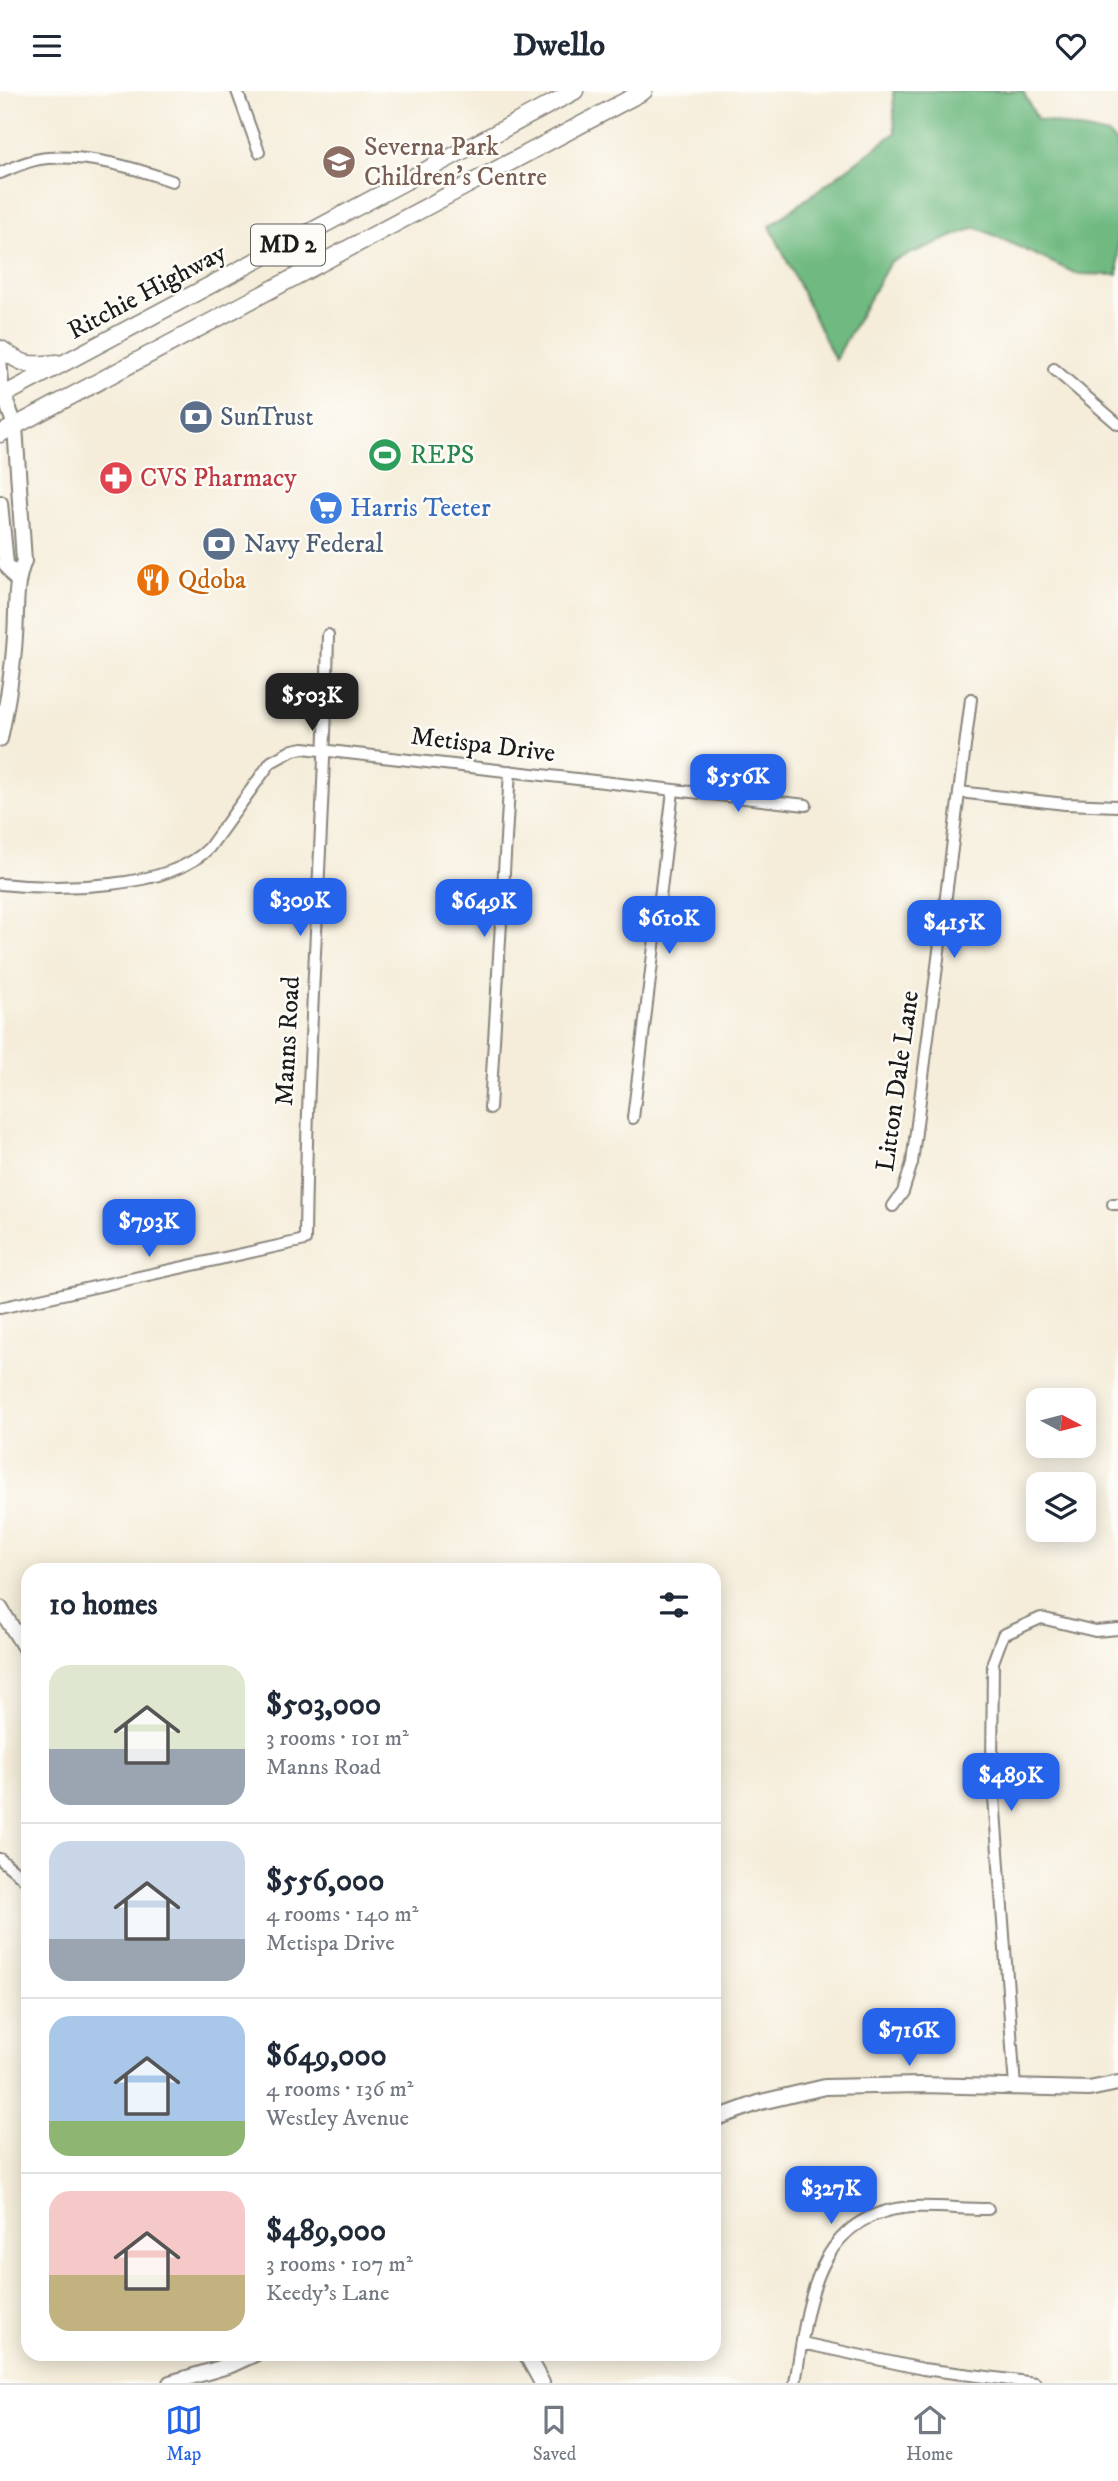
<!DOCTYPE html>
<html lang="en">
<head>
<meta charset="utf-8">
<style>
	:root { --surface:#fff; --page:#f6f6f7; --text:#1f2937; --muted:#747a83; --line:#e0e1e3; --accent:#2563eb }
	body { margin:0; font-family:"IM FELL DW Pica",serif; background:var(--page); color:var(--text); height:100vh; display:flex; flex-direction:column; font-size:26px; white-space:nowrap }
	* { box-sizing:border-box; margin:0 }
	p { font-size:23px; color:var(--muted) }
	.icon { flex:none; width:38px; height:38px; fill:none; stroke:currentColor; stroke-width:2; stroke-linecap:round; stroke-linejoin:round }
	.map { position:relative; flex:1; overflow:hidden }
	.side { position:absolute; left:21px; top:1472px; width:700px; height:798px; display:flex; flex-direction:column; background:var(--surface); border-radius:21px; box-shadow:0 4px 18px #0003 }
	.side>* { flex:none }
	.needle { width:46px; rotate:97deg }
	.buttons { position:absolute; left:1026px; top:1297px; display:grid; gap:14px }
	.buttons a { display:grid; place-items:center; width:70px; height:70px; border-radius:14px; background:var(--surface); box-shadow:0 4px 18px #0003; font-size:35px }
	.price { position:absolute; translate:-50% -60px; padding:0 16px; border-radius:14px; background:var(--accent); color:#fff; font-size:23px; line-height:46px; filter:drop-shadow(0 2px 4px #0008) }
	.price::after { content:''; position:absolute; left:50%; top:42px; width:21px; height:16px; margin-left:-10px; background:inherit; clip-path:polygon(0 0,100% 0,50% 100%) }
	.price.selected { background:#222; color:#fff }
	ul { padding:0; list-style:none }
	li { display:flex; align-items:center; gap:21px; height:175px; padding:0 28px }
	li+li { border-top:2px solid var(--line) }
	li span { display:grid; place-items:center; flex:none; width:196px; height:140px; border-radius:21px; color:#555 }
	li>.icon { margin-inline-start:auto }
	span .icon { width:84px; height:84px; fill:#fffc; stroke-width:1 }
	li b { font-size:30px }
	h2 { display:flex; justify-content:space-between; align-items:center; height:84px; padding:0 28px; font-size:30px }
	header { display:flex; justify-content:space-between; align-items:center; height:91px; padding:0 28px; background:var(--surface); font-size:32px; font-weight:700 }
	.tabs { display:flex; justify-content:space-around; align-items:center; height:98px; border-top:2px solid var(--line); background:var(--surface); font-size:19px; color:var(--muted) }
	.tabs a { display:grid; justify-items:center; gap:4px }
	.tabs .selected { color:var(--accent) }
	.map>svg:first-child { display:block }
	.forest { fill:#6fba81; stroke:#466b4e; stroke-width:2 }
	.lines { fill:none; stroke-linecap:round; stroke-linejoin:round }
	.minor-casing { stroke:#88847b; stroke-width:14 }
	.major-casing { stroke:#88847b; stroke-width:18 }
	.highway-casing { stroke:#88847b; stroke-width:19 }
	.minor { stroke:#fff; stroke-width:10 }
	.major { stroke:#fff; stroke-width:14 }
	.highway { stroke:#fff; stroke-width:16 }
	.labels { text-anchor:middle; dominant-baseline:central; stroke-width:5; stroke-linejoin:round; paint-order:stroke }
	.shield { fill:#fdfcf7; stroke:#605f5e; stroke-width:2 }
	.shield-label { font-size:24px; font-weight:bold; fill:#1c1c1c }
	.education-label { font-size:26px; fill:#785e54; stroke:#fdfcf7; text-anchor:start }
	.street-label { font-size:26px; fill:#1c1c1c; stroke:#fdfcf7 }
	.service-label { font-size:26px; fill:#4e5e75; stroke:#fdfcf7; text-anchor:start }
	.leisure-label { font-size:26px; fill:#27864d; stroke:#fdfcf7; text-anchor:start }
	.health-label { font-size:26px; fill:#be3a42; stroke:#fdfcf7; text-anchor:start }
	.shop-label { font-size:26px; fill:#366cbe; stroke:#fdfcf7; text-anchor:start }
	.food-label { font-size:26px; fill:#c56008; stroke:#fdfcf7; text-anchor:start }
</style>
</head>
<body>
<header><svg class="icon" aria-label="menu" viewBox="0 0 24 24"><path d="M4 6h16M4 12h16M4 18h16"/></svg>Dwello<svg class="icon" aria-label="heart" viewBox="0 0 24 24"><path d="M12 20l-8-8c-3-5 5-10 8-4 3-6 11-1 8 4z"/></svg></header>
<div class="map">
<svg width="1118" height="2292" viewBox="0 0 1118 2292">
	<rect width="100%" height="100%" fill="#fdfcf7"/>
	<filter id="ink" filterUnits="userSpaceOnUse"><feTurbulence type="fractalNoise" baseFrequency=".0143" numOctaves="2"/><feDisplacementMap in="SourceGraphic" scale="14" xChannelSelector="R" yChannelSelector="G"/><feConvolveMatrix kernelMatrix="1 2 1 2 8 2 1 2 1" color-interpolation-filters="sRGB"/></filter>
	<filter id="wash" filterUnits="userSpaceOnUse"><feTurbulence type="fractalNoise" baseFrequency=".00686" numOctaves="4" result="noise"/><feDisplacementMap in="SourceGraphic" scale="28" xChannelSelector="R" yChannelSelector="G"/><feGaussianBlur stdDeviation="1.57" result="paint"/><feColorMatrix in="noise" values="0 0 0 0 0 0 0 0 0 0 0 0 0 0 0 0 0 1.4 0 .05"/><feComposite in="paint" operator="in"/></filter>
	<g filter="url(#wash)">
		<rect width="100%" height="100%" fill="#f5edda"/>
		<path class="forest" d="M893,0h130l14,28 71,16 10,9v131l-41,-1 -101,-47 -86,35 -55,98 -65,-134 125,-93z"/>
	</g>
	<g filter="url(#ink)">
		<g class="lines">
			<g class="minor-casing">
				<path id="minor" d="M237,0l22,61
					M0,82c15,-6 31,-14 48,-15 43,-3 84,9 124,23
					M0,255l4,49
					M1054,278l64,55
					M959,701l106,12 53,2
					M0,793c56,6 169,6 209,-36l62,-86 22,-12 10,-2 503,57
					M490,1017l20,-337
					M633,1027l40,-327
					M1113,1113h5
					M893,1115l10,-14 9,-29 59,-464
					M0,1217l305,-68c2,-202 19,-403 23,-605
					M0,1768l28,23
					M1015,1997l-23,-319 1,-107 10,-27 38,-17 54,13 23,-2
					M802,2252l121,26 112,14
					M795,2292c13,-75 18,-170 117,-176 25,-1 51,2 76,2"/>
			</g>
			<g class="major-casing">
				<path id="major" d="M0,412l6,61 10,15
					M0,648c7,-34 13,-68 15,-103 2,-25 -1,-51 9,-75l-9,-135 -11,-31
					M0,1517l28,45
					M714,2028l47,-17 64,-15 95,-2 169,4 29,-6
					M526,2263l16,29
					M170,2292l61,-18 24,-11"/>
			</g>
			<g class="highway-casing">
				<path id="highway" d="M1,258c23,17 28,17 56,14
					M0,306l575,-306
					M0,343l644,-343"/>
			</g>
			<use href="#minor" class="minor"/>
			<use href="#major" class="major"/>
			<use href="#highway" class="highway"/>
		</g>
	</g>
	<defs>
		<g id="school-disc" transform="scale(1.75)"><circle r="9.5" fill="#8d6e63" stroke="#fdfcf7"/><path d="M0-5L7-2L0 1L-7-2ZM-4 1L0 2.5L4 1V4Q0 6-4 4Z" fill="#fff"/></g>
		<g id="bank-disc" transform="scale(1.75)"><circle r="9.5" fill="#5c6f8a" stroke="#fdfcf7"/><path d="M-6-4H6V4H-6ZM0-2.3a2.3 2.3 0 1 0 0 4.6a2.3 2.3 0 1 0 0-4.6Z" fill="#fff"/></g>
		<g id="stadium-disc" transform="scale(1.75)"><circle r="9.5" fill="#2e9e5b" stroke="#fdfcf7"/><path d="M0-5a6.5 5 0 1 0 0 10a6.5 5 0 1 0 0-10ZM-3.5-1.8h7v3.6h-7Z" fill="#fff"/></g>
		<g id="pharmacy-disc" transform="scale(1.75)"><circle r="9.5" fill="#e0444e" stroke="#fdfcf7"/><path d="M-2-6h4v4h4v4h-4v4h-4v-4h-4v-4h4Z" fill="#fff"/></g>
		<g id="supermarket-disc" transform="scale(1.75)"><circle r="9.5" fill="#3f7fe0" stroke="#fdfcf7"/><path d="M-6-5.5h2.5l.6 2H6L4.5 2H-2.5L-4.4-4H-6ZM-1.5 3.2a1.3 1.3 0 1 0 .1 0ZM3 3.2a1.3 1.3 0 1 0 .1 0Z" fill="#fff"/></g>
		<g id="restaurant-disc" transform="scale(1.75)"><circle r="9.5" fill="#e8710a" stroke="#fdfcf7"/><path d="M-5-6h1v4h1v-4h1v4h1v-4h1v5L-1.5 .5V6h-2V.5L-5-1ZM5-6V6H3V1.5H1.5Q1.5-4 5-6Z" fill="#fff"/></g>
	</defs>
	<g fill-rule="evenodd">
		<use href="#school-disc" x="339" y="71"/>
		<use href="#bank-disc" x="196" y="326"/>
		<use href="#stadium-disc" x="385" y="364"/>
		<use href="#pharmacy-disc" x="116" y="387"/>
		<use href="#supermarket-disc" x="326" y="417"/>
		<use href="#bank-disc" x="219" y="453"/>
		<use href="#restaurant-disc" x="153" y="489"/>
	</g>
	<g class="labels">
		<rect class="shield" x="251" y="133.5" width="74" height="41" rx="5"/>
		<g class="shield-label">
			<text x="288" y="154">MD 2</text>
		</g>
		<g class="education-label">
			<text x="364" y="56">Severna Park<tspan x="364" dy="30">Children's Centre</tspan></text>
		</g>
		<g class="street-label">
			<text transform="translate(147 201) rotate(-28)">Ritchie Highway</text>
			<text transform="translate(483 654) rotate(7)">Metispa Drive</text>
			<text transform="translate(288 950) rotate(-87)">Manns Road</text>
			<text transform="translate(898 990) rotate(-82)">Litton Dale Lane</text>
		</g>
		<g class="service-label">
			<text x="220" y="326">SunTrust</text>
			<text x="244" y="453">Navy Federal</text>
		</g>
		<g class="leisure-label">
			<text x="410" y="364">REPS</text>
		</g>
		<g class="health-label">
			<text x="140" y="387">CVS Pharmacy</text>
		</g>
		<g class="shop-label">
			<text x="350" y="417">Harris Teeter</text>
		</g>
		<g class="food-label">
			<text x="178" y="489">Qdoba</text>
		</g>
	</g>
</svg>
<div class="buttons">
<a><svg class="needle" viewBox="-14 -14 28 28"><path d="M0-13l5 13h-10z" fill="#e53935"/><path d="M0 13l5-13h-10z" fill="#747a83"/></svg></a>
<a><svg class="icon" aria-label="layers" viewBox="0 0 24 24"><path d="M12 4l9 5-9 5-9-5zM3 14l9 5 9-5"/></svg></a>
</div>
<b class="price selected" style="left:312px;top:642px">$503K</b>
<b class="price" style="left:738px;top:723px">$556K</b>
<b class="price" style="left:300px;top:847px">$309K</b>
<b class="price" style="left:484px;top:848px">$649K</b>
<b class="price" style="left:669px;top:865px">$610K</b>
<b class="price" style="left:954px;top:869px">$415K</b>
<b class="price" style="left:149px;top:1168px">$793K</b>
<b class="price" style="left:1011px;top:1722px">$489K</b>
<b class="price" style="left:909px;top:1977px">$716K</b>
<b class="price" style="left:831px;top:2135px">$327K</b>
<section class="side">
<h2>10 homes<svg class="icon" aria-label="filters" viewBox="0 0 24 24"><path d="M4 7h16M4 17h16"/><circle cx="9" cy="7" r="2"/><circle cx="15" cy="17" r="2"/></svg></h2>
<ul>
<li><span style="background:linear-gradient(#dfe7d0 60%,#9aa5b1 0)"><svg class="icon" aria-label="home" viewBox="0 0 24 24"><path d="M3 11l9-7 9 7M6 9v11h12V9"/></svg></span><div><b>$503,000</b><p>3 rooms · 101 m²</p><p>Manns Road</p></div></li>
<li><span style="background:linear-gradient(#c9d6e8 70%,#9aa5b1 0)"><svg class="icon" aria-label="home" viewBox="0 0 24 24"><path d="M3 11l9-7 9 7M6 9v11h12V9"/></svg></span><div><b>$556,000</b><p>4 rooms · 140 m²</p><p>Metispa Drive</p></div></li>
<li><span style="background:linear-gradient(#a9c7e8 75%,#8fb573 0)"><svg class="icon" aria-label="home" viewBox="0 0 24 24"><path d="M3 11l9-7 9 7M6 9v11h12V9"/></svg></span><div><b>$649,000</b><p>4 rooms · 136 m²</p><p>Westley Avenue</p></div></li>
<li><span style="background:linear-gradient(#f6c9c9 60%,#c2b280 0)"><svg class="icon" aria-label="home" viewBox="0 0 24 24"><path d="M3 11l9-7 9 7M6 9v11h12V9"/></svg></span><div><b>$489,000</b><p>3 rooms · 107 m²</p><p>Keedy's Lane</p></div></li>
</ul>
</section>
</div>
<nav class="tabs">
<a class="selected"><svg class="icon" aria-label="map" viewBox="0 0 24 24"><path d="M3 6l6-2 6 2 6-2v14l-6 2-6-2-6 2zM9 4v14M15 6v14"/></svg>Map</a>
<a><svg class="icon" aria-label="saved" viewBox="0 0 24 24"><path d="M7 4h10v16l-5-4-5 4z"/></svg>Saved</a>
<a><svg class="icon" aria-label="home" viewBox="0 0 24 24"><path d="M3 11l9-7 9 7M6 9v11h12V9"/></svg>Home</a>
</nav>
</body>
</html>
